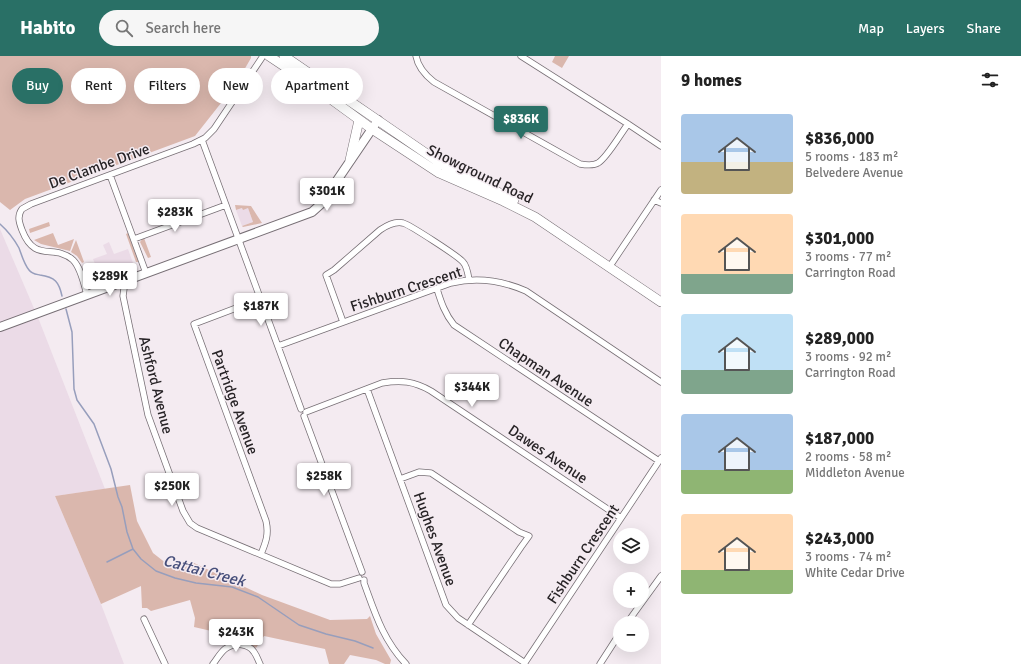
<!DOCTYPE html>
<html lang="en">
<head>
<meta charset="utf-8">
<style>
	:root { --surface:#fff; --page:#f6f6f6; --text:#222; --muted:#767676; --accent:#297066 }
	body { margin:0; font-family:Signika,sans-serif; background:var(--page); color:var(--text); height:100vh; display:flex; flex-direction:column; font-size:15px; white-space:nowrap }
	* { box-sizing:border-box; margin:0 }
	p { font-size:13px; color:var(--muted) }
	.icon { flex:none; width:22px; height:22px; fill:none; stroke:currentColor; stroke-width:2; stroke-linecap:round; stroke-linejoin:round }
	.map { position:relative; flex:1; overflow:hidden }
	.drawer { display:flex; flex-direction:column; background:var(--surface); width:360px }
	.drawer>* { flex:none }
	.hud { position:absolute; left:12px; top:12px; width:380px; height:36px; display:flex; gap:8px }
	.buttons { position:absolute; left:613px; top:472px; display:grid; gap:8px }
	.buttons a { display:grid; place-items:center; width:36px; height:36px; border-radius:50%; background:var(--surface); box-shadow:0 4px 16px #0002; font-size:20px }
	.price { position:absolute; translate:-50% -34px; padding:0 9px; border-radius:4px; background:#fff; color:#222; font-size:13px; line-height:26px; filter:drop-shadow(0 1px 2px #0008) }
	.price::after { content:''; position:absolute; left:50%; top:24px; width:12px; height:9px; margin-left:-6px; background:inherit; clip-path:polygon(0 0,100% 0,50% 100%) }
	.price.selected { background:var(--accent); color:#fff }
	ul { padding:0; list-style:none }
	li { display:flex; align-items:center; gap:12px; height:100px; padding:0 20px }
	li span { display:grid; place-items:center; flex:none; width:112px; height:80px; border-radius:4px; color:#555 }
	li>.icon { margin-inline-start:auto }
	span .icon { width:48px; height:48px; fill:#fffc; stroke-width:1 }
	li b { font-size:17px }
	h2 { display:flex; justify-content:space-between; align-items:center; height:48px; padding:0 20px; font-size:17px }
	.pill { padding:0 14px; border-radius:18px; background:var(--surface); box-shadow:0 4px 16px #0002; font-size:14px; line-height:36px }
	.pill.selected { background:var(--accent); color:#fff }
	header { display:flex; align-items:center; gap:24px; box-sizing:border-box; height:56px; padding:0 20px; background:var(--accent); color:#fff }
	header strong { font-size:19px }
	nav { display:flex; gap:22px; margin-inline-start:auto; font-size:14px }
	.search { width:280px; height:36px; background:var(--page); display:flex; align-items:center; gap:10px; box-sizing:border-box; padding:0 14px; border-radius:22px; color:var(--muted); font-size:15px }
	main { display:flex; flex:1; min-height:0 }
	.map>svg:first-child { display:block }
	.built { fill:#ebdbe7 }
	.green { fill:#dab7ad }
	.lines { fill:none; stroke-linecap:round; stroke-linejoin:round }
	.stream { stroke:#979ebc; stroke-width:1.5 }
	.minor-casing { stroke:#776f75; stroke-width:7 }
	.secondary-casing { stroke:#776f75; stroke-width:10 }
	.primary-casing { stroke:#776f75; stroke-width:10 }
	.minor { stroke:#fff; stroke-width:5.5 }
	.secondary { stroke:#fff; stroke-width:8 }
	.primary { stroke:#fff; stroke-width:9 }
	.labels { text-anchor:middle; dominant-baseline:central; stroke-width:3; stroke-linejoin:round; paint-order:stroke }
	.street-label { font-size:15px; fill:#282427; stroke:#f4ebf1 }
	.water-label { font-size:16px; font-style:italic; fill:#464e7a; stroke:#f4ebf1 }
</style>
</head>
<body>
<header>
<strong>Habito</strong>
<div class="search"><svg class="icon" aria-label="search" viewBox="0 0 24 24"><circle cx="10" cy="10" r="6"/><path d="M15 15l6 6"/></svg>Search here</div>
<nav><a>Map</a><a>Layers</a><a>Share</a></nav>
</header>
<main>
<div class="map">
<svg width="661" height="608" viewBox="0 0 661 608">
	<rect width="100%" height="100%" fill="#f4ebf1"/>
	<path class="built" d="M242,152h6l5,14 -11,4 -6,-16z
		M0,173l39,91 66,169 -50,7 46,108 23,60h-124z
		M109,186l5,12 14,-5 6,17 -33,12 -8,-19 14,-5 -4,-9z"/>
	<path class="green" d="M0,0h251v2l-15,26 -41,52 -170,63 -15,11 -10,-8z
		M555,0h14l-7,12 -10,-6z
		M235,149l16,1 11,17 -19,4 -1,-1 11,-4 -5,-14 -5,2 -1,-2 -6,2z
		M49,166l1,4 -20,7 -1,-4z
		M53,177l5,12 16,-6 -4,12 -29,-7 -7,-4z
		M128,177l10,27v2h-2l-10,-28z
		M143,182h1l7,19 -3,1 -8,-16z
		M76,184l8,22 -2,1 -5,-7 -6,-4z
		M95,207l6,15 4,-1v2l-10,4h-4l-6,-16z
		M130,429l7,36 16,32 23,18 18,-8 68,32 68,25 37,-1 3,-3 6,18 15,26 -1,4h-5l-9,-4 -26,-5 -6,9h-15l-4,-15 -61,-13 -8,12c-10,-6 -19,-9 -31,-4l-5,-11 -26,-6 1,-9 -5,-18 -39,11 -4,-3h-5l-1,-22 -40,18 -46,-108z"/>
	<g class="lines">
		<path class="stream" d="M0,168c8,7 14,15 19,24 3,8 5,16 10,22 3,4 6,4 11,5 15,2 19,7 22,21
			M66,253l6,23 2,57 3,11 17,24 17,45 7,28 4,10 5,25 6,17 8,10 15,12 19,7 21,5 36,4 26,10 41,28 27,9 29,7 18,7
			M107,506l26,-13"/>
		<g class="minor-casing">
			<path id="minor" d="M416,0c2,11 9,19 18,26l146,82c6,1 13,2 18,-1 9,-5 23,-30 30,-39
				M521,0l107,68 33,22
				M202,84l99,269
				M110,119l36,98
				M654,144l7,3
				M134,183l92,-34
				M612,207l49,-73
				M125,225l-2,15 25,119 35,96 7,12 7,5 134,56h9l19,-6
				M437,233c4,13 8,25 17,36l205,136
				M87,239c-3,-11 -6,-27 -14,-35 -19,-17 -38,4 -51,-30 -3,-8 -5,-14 0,-21l9,-5 162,-60 12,-6 9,-9 49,-73
				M260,243l-66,25 72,197c3,13 0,21 -5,33
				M343,266l-17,-47 8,-5 46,-40c6,-4 14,-9 23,-7 7,2 55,33 60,39 4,4 5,12 6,18
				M278,290l173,-63c26,-6 50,-3 75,8l135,91
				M367,333l79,216 12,13 67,45
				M306,356l76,-29c19,-3 32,-2 49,8l190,127
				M304,360l58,156
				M400,423l19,-7 12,1 88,59 10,4 -8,11 -53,78
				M364,524v3c11,30 19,57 42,81
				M144,563l21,45
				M627,567l34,-47
				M213,608c4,-5 7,-11 12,-15 9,-7 23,-6 29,3 3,4 4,8 6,12
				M524,608l137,-206
				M600,608l20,-31"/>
		</g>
		<g class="secondary-casing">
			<path id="secondary" d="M0,271l312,-115 9,-8 57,-84"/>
		</g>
		<g class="primary-casing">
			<path id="primary" d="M269,0l33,22 70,51 67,44 64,28 32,16 126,85
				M284,0l159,109 71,35
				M350,104l9,-40"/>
		</g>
		<use href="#minor" class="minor"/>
		<use href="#secondary" class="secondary"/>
		<use href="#primary" class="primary"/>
	</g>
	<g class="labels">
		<g class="street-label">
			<text transform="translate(99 110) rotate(-20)">De Clambe Drive</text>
			<text transform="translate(480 118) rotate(26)">Showground Road</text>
			<text transform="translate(406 233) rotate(-18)">Fishburn Crescent</text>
			<text transform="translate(546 316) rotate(34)">Chapman Avenue</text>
			<text transform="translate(156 329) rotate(76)">Ashford Avenue</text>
			<text transform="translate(235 346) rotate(70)">Partridge Avenue</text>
			<text transform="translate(548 398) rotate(34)">Dawes Avenue</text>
			<text transform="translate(435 483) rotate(70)">Hughes Avenue</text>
			<text transform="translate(583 498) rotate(-56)">Fishburn Crescent</text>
		</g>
		<g class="water-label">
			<text transform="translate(204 515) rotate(15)">Cattai Creek</text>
		</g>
	</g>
</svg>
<div class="buttons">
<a><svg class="icon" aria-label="layers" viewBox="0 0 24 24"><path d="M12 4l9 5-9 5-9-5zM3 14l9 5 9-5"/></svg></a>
<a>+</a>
<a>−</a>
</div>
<b class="price selected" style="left:521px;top:84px">$836K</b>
<b class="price" style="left:327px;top:156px">$301K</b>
<b class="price" style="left:175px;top:177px">$283K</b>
<b class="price" style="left:110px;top:241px">$289K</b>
<b class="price" style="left:261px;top:271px">$187K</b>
<b class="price" style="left:472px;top:352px">$344K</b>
<b class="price" style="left:324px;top:441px">$258K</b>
<b class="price" style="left:172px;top:451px">$250K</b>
<b class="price" style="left:236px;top:597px">$243K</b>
<div class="hud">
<a class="pill selected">Buy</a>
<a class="pill">Rent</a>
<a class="pill">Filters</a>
<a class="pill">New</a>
<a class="pill">Apartment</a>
</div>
</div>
<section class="drawer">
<h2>9 homes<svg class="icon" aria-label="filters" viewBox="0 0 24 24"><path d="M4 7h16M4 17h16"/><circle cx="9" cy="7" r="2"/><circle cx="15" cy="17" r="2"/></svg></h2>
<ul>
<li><span style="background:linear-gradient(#a9c7e8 60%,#c2b280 0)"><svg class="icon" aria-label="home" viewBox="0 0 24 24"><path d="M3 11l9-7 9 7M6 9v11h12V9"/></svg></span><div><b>$836,000</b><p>5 rooms · 183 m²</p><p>Belvedere Avenue</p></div></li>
<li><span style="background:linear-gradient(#ffd9b3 75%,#7fa58c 0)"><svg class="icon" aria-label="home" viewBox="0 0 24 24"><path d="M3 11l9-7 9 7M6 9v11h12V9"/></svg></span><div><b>$301,000</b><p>3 rooms · 77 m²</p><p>Carrington Road</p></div></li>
<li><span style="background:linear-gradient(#bfe0f5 70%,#7fa58c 0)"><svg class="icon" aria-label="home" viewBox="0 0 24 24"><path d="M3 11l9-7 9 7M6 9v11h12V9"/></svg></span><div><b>$289,000</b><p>3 rooms · 92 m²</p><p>Carrington Road</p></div></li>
<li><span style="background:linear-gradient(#a9c7e8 70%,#8fb573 0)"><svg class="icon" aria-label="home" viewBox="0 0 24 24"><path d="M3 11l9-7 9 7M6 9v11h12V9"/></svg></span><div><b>$187,000</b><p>2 rooms · 58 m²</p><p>Middleton Avenue</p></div></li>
<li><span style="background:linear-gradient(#ffd9b3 70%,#8fb573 0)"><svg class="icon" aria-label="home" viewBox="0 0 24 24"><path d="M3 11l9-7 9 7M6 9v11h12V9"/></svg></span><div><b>$243,000</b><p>3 rooms · 74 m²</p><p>White Cedar Drive</p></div></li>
</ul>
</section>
</main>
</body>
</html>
